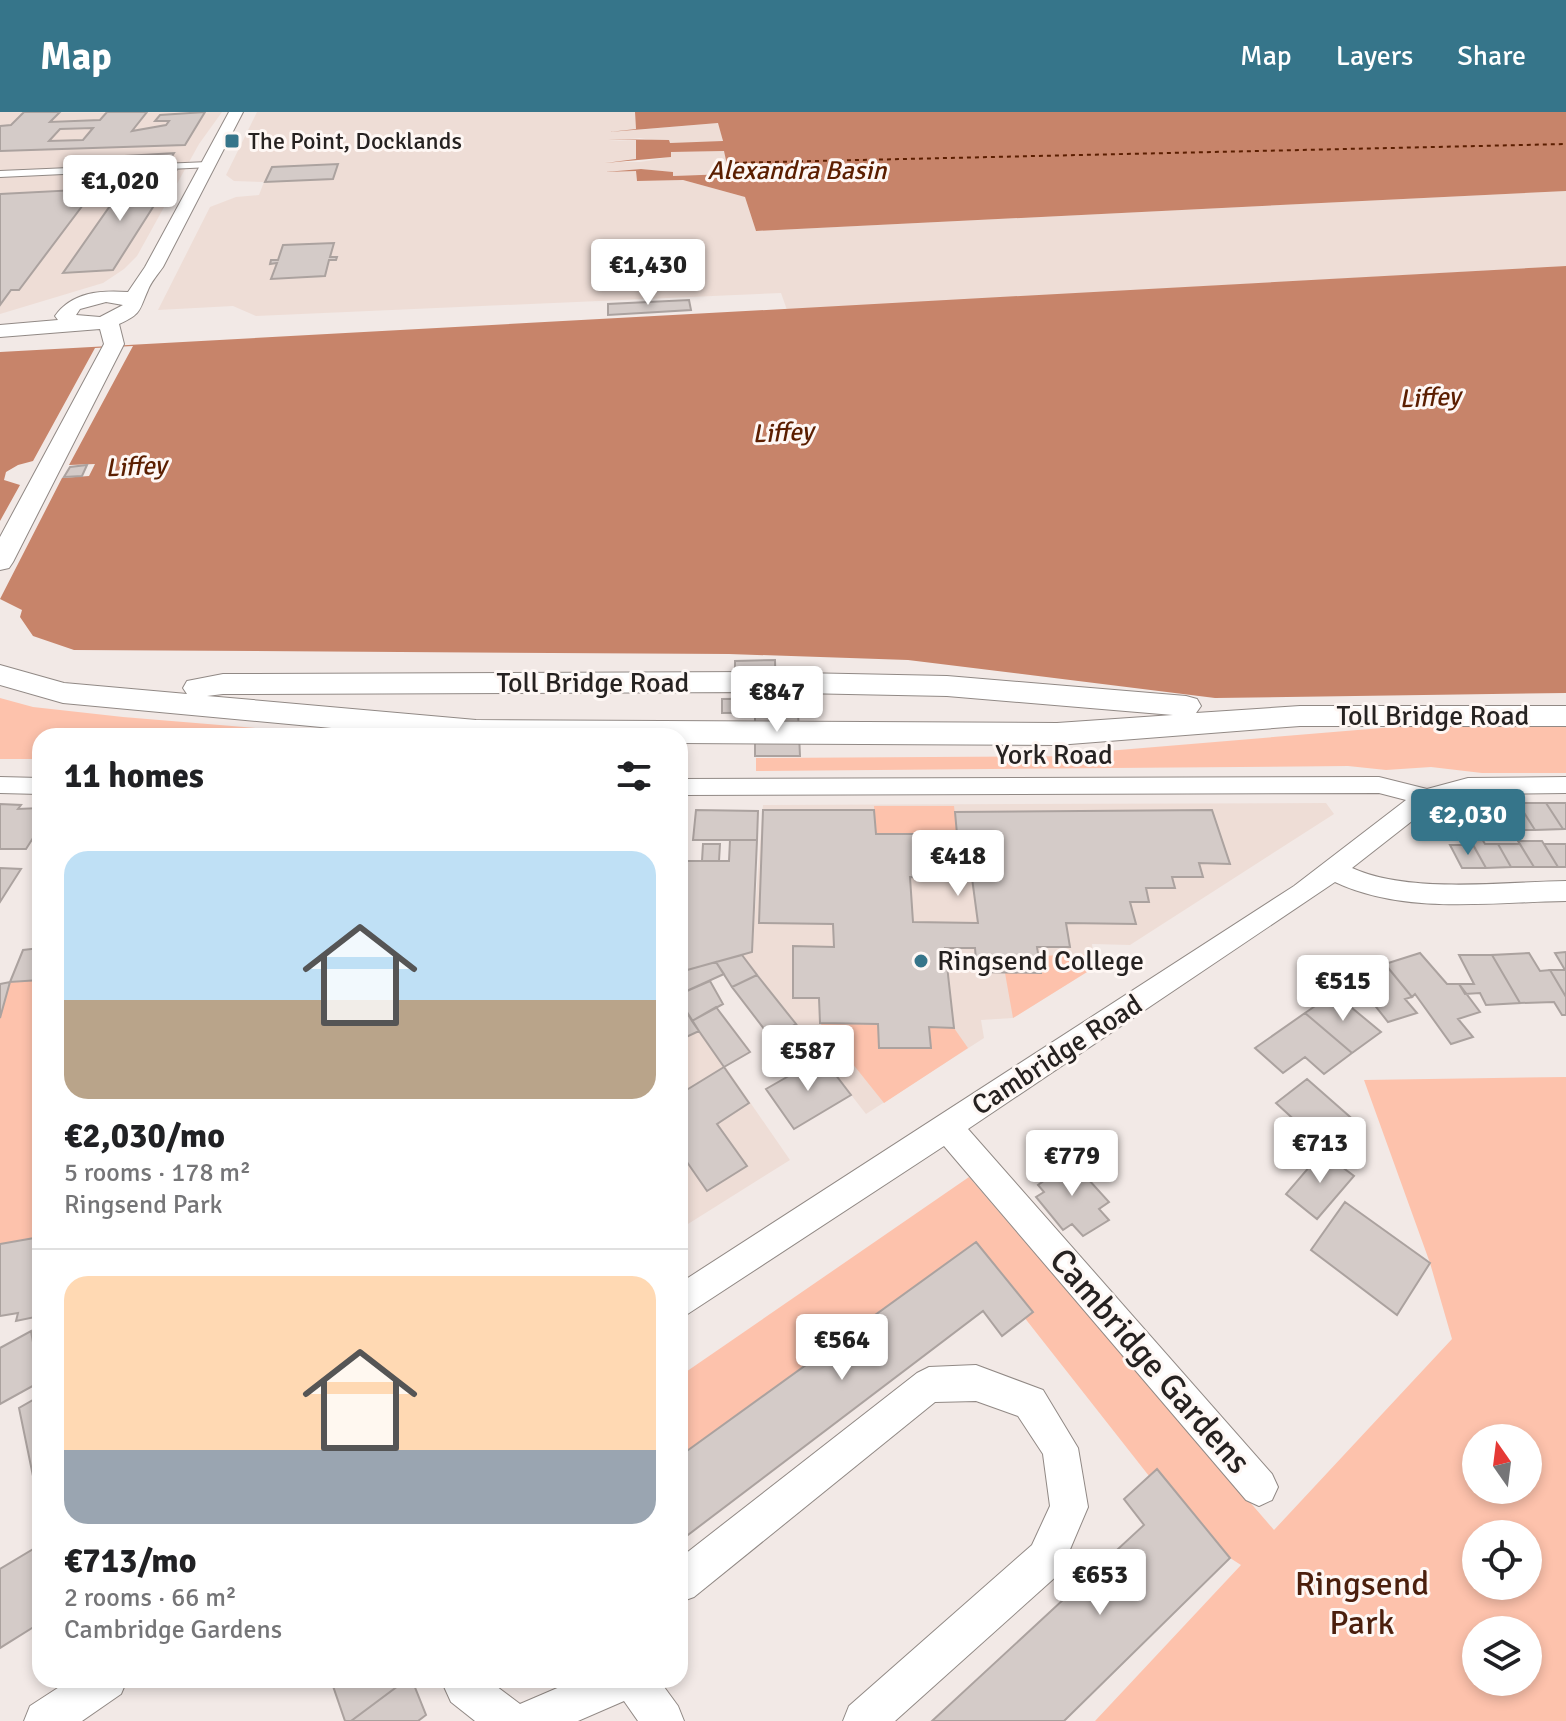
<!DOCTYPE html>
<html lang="en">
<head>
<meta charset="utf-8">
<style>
	:root { --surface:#fff; --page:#f2f2f2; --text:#202124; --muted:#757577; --line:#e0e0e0; --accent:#36758a }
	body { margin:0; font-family:Signika,sans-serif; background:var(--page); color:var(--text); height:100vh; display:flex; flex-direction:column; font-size:30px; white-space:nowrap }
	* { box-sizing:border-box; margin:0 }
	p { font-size:26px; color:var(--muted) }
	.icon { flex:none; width:44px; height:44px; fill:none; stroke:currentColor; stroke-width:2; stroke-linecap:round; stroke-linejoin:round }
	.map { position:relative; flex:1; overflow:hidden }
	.side { position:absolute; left:32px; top:616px; width:656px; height:960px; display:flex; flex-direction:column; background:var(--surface); border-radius:24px; box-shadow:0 4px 12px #0003 }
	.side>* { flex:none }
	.needle { width:52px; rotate:346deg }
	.controls { position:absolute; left:1462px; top:1312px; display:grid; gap:16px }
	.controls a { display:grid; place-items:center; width:80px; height:80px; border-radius:50%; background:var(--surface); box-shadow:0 4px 12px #0003; font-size:40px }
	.price { position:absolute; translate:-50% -68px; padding:0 18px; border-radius:8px; background:#fff; color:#222; font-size:26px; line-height:52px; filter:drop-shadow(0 2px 4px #0008) }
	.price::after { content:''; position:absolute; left:50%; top:48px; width:24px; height:18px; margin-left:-12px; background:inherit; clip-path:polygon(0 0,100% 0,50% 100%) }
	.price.active { background:var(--accent); color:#fff }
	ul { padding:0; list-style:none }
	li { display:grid; align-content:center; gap:16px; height:424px; padding:0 32px }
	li+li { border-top:2px solid var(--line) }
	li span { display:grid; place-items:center; height:248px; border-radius:24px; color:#555 }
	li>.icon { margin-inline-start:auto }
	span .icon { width:144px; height:144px; fill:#fffc; stroke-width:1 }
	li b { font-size:34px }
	h2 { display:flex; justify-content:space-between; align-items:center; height:96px; padding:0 32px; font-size:34px }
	header { display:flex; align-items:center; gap:48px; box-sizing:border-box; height:112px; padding:0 40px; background:var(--accent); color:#fff }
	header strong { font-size:38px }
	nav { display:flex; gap:44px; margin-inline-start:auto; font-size:28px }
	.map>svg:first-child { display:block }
	.built { fill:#eeddd6 }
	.green { fill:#fdc2ac; fill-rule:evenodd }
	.water { fill:#c7846a }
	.pier { fill:#f2e9e6 }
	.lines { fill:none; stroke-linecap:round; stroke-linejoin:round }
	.ferry { stroke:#5b1e00; stroke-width:2; stroke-dasharray:4 4; stroke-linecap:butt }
	.building { fill:#d4cbc8; stroke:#aba29f; stroke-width:2; fill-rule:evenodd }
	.pedestrian-casing { stroke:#918985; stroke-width:2 }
	.minor-casing { stroke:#918985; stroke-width:2 }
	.secondary-casing { stroke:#918985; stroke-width:2 }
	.pedestrian { fill:#fff; fill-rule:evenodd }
	.minor { fill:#fff; fill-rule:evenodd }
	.secondary { fill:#fff; fill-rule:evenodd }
	.poi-dot { fill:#36758a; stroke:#fef7f4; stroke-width:3 }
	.labels { text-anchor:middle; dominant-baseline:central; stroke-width:6; stroke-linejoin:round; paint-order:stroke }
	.far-poi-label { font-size:24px; fill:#262221; stroke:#fef7f4; text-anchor:start }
	.far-water-label { font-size:26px; font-style:italic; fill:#5b1e00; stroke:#fef7f4 }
	.street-label { font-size:28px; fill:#262221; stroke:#fef7f4 }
	.poi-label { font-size:28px; fill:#262221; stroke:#fef7f4; text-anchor:start }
	.near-street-label { font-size:34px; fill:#262221; stroke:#fef7f4 }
	.near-park-label { font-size:34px; fill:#4b1f0d; stroke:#fef7f4 }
</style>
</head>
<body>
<header>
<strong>Map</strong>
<nav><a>Map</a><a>Layers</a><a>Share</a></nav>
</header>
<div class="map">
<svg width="1566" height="1609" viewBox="0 0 1566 1609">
	<rect width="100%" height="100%" fill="#f2e9e6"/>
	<path class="built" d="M0,0h222l-23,32 -62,112 -13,13 -21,14 -103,31z
		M257,0h378l1,17 -26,3 109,-9 4,19 -54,1 -29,-5 -31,3 27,-1v20l-31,2h35l30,-5 1,-5 54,-1 4,23 -56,2 -1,-4 -31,-3 -36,3 31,-1 1,10 46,-1 62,17 11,34 810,-40v75l-779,44 -6,-17 -525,23 -23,-10 -75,4 52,-103 26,-10 23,-2 5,-13 -30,-1 -8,-6z
		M1326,691l8,11 -204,131 -38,-1 3,23 -82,51 -32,2 3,18 -118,76 -124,-159 10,-4 11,-146z
		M680,889l110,159 -110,69z"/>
	<path class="green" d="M0,586l33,9 90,10 228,19h-311v23h-40z
		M1566,612v49h-84l-51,-6 -45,3 -38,-4 -592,5v-13l352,-2 -1,-5 311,-26z
		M874,694h80l3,28h-81z
		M1093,842l2,13 -82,51 -8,-45h36l-3,-17z
		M40,868v257l-40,7v-226l10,-36z
		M820,911l58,1 1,24h52l-2,-21 25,1 14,20 -84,55z
		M1566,965v644h-471l146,-156 -11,-7 -73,-88 -8,6 -125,-159 8,-6 -56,-69 -296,214v-80l289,-199 305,353 178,-191 -22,-76 -66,-183zM1476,1326h52v52h-52zM1476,1422h52v52h-52zM1476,1518h52v52h-52z"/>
	<path class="water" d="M635,0h931v79l-810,40 -11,-34 -62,-17 -46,1 -1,-10 -31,1 36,-3 32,3v4l56,-2 -5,-23 -53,1v5l-66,6 31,-4v-19l-28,-1 61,1 1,3 53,-2 -5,-18 -109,9 27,-3z
		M1566,154v427l-351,5 -307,-38 -179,-6 -655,-4 -41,-14 -13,-19 2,-7 -22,-11v-247z"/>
	<path class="pier" d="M133,234l-64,119 26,-1 -6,12 -27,2 -62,121v-78l20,-36 -16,-5 2,-8 12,-7 15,-4 62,-113z"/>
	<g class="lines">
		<path class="ferry" d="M727,51l839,-19"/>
	</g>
	<path class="building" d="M24,0h36l-10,10 50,-2 7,-8h40l-15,19 34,-6 3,-4h-14l5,-6 45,-3 -20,33 -185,6v-25l11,-1zM93,16l-10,12 -34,1 11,-12z
		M174,41l-6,10 -50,2 7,-9z
		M338,52l-5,15 -68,3 7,-15z
		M176,59l-63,99 -50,3 70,-100z
		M95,77l-76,101h-8l-11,15v-111z
		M334,131l-4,14h7l-1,3h-7l-4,16 -54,3 6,-16 -7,1 1,-4h7l5,-15z
		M689,188l2,10 -83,5v-11z
		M87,353l-5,11 -18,1 6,-10z
		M775,548l1,38 -41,1v-38z
		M812,586l1,14 -91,1v-14z
		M798,600l2,44h-45v-43z
		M1501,691h17l17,27h-30l-13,-22z
		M1518,691h28l17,26 -28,1z
		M1546,691h20v26h-3z
		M0,692l21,1 -3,4 22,-1v19l-14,22h-26z
		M696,698l62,1 -1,29h-64z
		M763,698h111l2,24h81l-2,-22 257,-2 18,54 -31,-1 4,14h-31l3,11h-29l3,14h-19l6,22 -70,-1 4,24h-33l4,26 -64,-1 -2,-24h-30l9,80 -25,-1 2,21h-52l-1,-24 -58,-1 -1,-25h-26v-52l41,1 -1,-23 -74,-1zM910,765l62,1 6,45 -65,-1z
		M1466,720h12l7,12h13l13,23 -25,1z
		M730,728h27l-5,112 -72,20v-107l5,-4h44z
		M1518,729h24l16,26h-24z
		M703,732h17l-1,17h-17z
		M1498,732h22l14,23h-23z
		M1544,732h22v23h-8z
		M1450,733h23l13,23h-24z
		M0,756l21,1 -21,33z
		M40,836v32l-30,2 13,-32z
		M1566,840v45l-16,-27h15l-10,-17z
		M1420,841l27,31h12l21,28 -22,7 15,18 -22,7 -36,-50 -3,3 -27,-33z
		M1529,841l11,18 10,-1 16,27v18h-4l-8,-13 -34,1 -28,-48z
		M742,843l15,20 -25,12 -16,-25z
		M1459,843h33l28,48 -34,2 -6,-12 -15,1 -6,-10h15z
		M716,850l8,12 -44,20v-22z
		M1385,852l27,33 -7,2 12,14 -29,9 -38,-48z
		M757,863l39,49 -25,14 -39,-51z
		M710,869l13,23 -31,17 -12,-20v-7z
		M10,870l-10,36v-34z
		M1334,881l47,39 -29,21 -47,-40z
		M680,889l19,30 -17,8 -2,-3z
		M716,895l34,45 -26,15 -32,-46z
		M1305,901l47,40 -28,21 -19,-17 -22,16 -28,-25z
		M796,912l13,17 -26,13 -12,-16z
		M822,945l29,38 -57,34 -28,-40z
		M724,955l25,36 -32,21 30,42 -40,25 -27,-39v-58z
		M1307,967l50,44 -32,25 -49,-45z
		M1322,1040l32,24 -37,43 -31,-25z
		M1068,1045l41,45 -10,7 10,11 -26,16 -11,-12 -9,6 -27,-33 8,-5 -6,-7 7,-5 -4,-5z
		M1345,1090l85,61 -33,52 -86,-65z
		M40,1125v79l-24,5 2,-8 -18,3v-72z
		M976,1130l57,70 -31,24 -19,-25 -303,230v-85z
		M31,1219l9,51 -40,22v-56z
		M40,1284v114l-21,-102z
		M1157,1357l73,89 -166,163h-132l212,-196 -20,-26z
		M40,1433v78l-40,25v-79z
		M341,1568h65l-55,41h-6l-12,-35z
		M406,1568h6l14,35 -8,6h-67z"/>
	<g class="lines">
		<g class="pedestrian-casing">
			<path id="pedestrian" d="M208,50l3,5 -211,10v-6z"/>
		</g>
		<g class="minor-casing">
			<path id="minor" d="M0,665l40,1v16l-40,-1z
				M1379,665l48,12 41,-11 98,-1v16l-98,1 -33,9 -83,65c57,26 151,14 214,13v20c-76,1 -161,14 -231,-19l-367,247 304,345 6,13 -6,13 -13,6 -13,-6 -302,-354 -264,173v-36l614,-397 112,-86 -27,-7 -699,2v-16z
				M976,1253l67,25 35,58 10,59 -28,66 -165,148h-52l6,-15 183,-161 18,-39 -7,-52 -25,-38 -42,-15 -41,1 -241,195 -14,5v-44l237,-185 12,-6z
				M70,1568h57l-6,14 -39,27h-58l6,-15z
				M441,1568h47l32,24 56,-24h83l19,26 6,15h-46l-14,-20 -46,20h-103l-24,-19z"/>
		</g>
		<g class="secondary-casing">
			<path id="secondary" d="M229,0h14l-80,155c-5,7 -12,15 -15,23 -9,20 -6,24 -29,34l5,20 -111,218 -4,6 -9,2v-33l104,-193 -4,-15 -100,8v-12l58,-5 -3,-4c17,-24 45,-26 73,-24l17,-25zM106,190l17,3 -23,12 -24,-2 4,-6z
				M0,553l64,18 123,11 -4,-6 4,-7 36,-7 532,-2 192,4 239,20 11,3 4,7 -5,7 104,-7h266v20h-266l-243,19 -377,-2v-7h-263l-354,-33 -63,-18zM755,580l192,4 226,19 -116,8 -581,-3 -269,-24 16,-2z"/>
		</g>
		<use href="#pedestrian" class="pedestrian"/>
		<use href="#minor" class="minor"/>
		<use href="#secondary" class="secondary"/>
	</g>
	<g class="poi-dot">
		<rect x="224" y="21" width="16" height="16" rx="4"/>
		<circle cx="921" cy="849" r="8"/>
	</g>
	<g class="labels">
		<g class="far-poi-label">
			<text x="248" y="29">The Point, Docklands</text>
		</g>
		<g class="far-water-label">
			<text x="797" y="59">Alexandra Basin</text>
			<text transform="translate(1430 286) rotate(-3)">Liffey</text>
			<text transform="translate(783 321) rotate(-3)">Liffey</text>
			<text transform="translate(136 355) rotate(-3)">Liffey</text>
		</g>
		<g class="street-label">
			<text x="593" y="571">Toll Bridge Road</text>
			<text x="1433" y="604">Toll Bridge Road</text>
			<text x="1054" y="643">York Road</text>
			<text transform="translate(1057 943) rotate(-33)">Cambridge Road</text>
		</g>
		<g class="poi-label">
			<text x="937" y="849">Ringsend College</text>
		</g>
		<g class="near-street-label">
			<text transform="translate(1150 1249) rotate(49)">Cambridge Gardens</text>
		</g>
		<g class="near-park-label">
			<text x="1362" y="1472">Ringsend<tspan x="1362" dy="39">Park</tspan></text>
		</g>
	</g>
</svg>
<div class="controls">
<a><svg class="needle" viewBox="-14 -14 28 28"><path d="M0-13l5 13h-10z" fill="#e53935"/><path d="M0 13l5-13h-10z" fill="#757577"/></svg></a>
<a><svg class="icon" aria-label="locate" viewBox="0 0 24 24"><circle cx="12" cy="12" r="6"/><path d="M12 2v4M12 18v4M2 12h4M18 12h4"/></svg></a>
<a><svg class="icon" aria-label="layers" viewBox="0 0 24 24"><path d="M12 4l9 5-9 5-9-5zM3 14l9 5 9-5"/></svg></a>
</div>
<b class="price" style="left:120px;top:111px">€1,020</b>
<b class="price" style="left:648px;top:195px">€1,430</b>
<b class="price" style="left:777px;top:622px">€847</b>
<b class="price active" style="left:1468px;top:745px">€2,030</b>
<b class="price" style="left:958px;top:786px">€418</b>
<b class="price" style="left:1343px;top:911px">€515</b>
<b class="price" style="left:808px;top:981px">€587</b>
<b class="price" style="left:1320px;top:1073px">€713</b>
<b class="price" style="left:1072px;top:1086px">€779</b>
<b class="price" style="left:842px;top:1270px">€564</b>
<b class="price" style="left:1100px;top:1505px">€653</b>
<section class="side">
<h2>11 homes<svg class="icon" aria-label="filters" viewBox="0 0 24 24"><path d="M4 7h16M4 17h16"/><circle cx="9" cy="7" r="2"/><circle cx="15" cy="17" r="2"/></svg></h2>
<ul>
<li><span style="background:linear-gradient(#bfe0f5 60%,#b9a48a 0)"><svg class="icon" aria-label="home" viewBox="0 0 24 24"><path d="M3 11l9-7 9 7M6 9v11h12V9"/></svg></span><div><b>€2,030/mo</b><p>5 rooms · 178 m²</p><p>Ringsend Park</p></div></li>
<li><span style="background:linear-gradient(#ffd9b3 70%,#9aa5b1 0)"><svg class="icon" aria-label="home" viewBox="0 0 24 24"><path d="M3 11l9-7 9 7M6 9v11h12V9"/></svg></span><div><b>€713/mo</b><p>2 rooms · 66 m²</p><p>Cambridge Gardens</p></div></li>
</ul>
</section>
</div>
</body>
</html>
